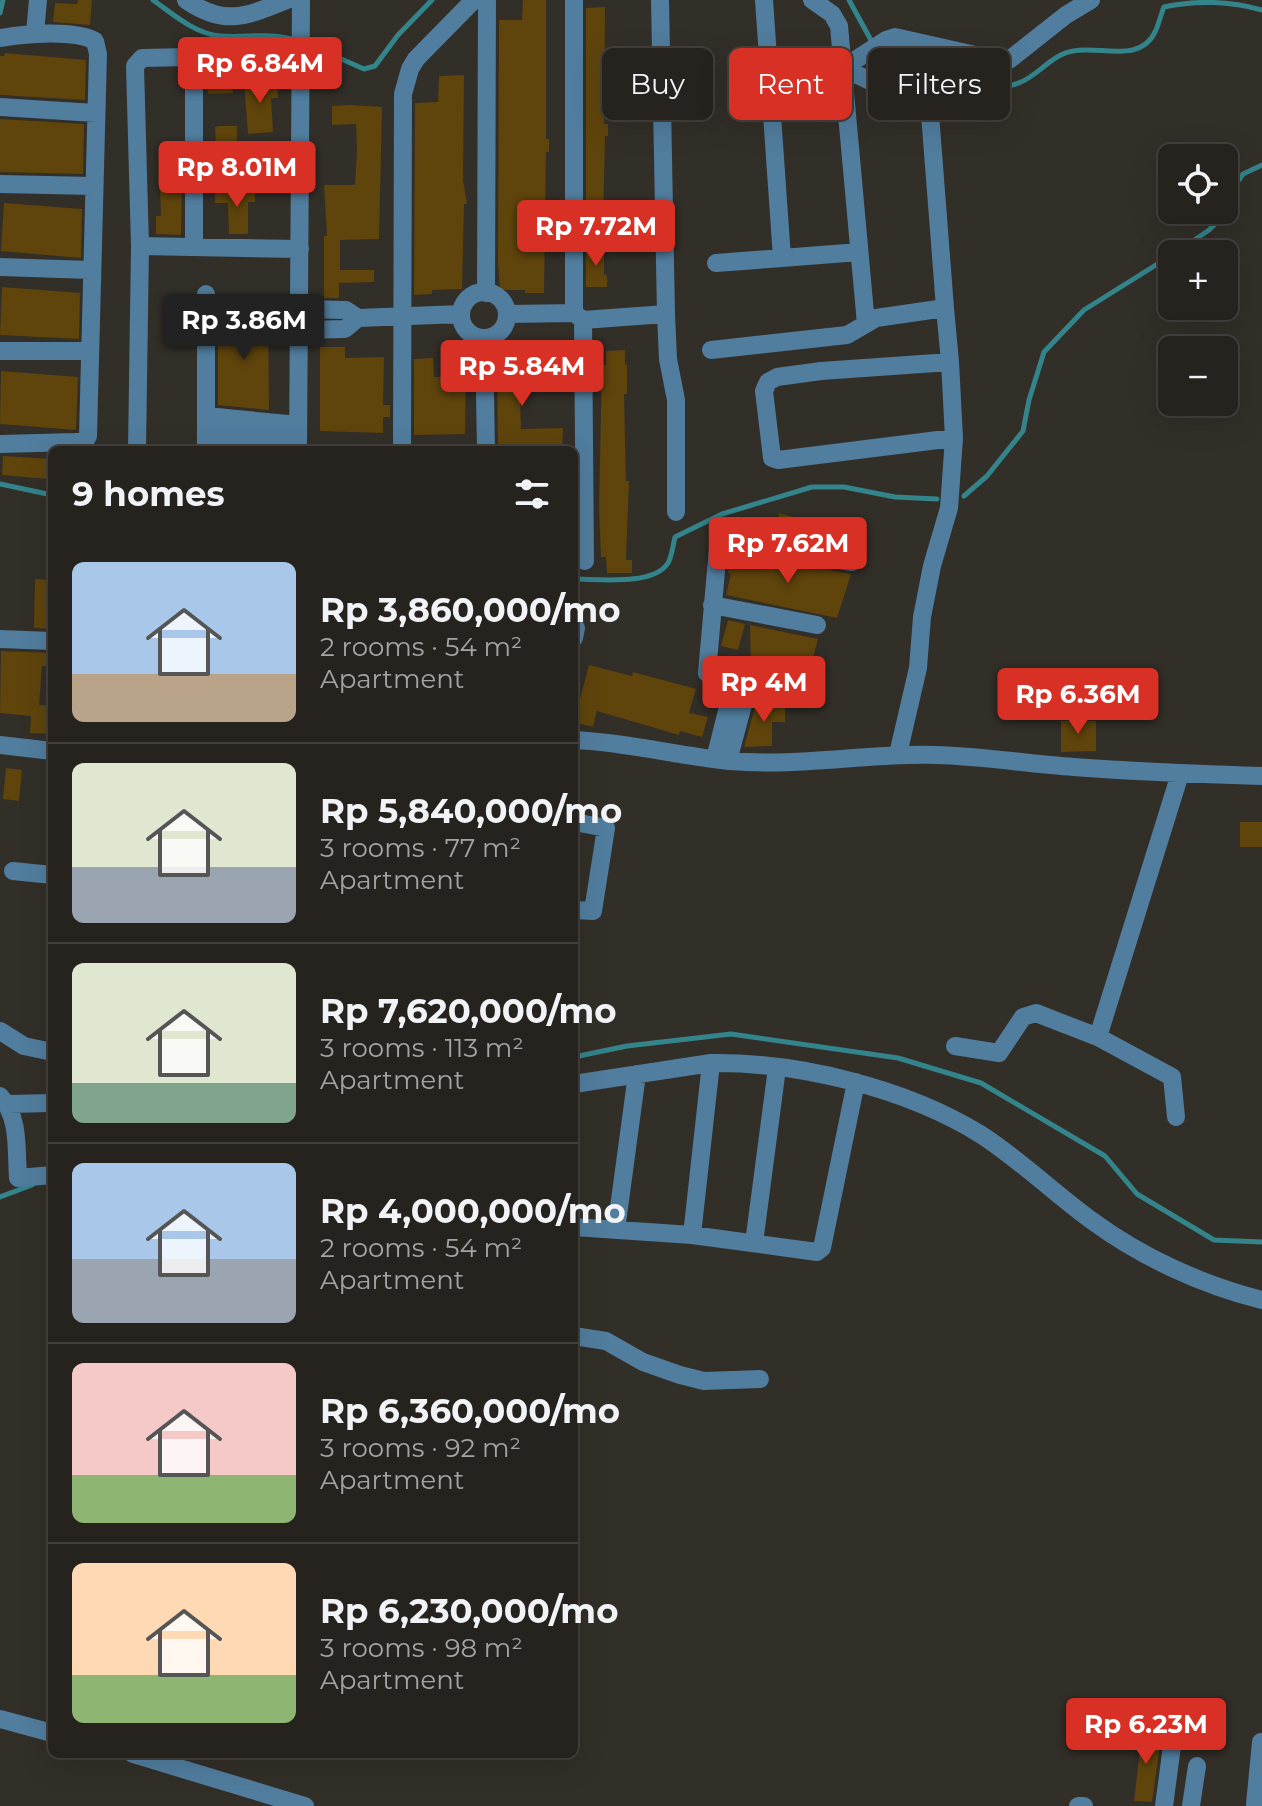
<!DOCTYPE html>
<html lang="en">
<head>
<meta charset="utf-8">
<style>
	:root { --surface:#26221e; --page:#2e2a27; --text:#f1f3f6; --muted:#a4a4a4; --line:#423f3c; --accent:#d93025 }
	body { margin:0; font-family:Montserrat,sans-serif; background:var(--page); color:var(--text); height:100vh; display:flex; flex-direction:column; font-size:30px; white-space:nowrap }
	* { box-sizing:border-box; margin:0 }
	p { font-size:26px; color:var(--muted) }
	.icon { flex:none; width:44px; height:44px; fill:none; stroke:currentColor; stroke-width:2; stroke-linecap:round; stroke-linejoin:round }
	.map { position:relative; flex:1; overflow:hidden }
	.sheet { position:absolute; left:48px; top:446px; width:530px; height:1312px; display:flex; flex-direction:column; background:var(--surface); border-radius:12px; box-shadow:0 8px 32px #0002,0 0 0 2px var(--line) }
	.sheet>* { flex:none }
	.top-card { position:absolute; left:602px; top:48px; width:540px; height:72px; display:flex; gap:16px }
	.fabs { position:absolute; left:1158px; top:144px; display:grid; gap:16px }
	.fabs a { display:grid; place-items:center; width:80px; height:80px; border-radius:12px; background:var(--surface); box-shadow:0 8px 32px #0002,0 0 0 2px var(--line); font-size:40px }
	.price { position:absolute; translate:-50% -68px; padding:0 18px; border-radius:8px; background:var(--accent); color:#fff; font-size:26px; line-height:52px; filter:drop-shadow(0 2px 4px #0008) }
	.price::after { content:''; position:absolute; left:50%; top:48px; width:24px; height:18px; margin-left:-12px; background:inherit; clip-path:polygon(0 0,100% 0,50% 100%) }
	.price.current { background:#222; color:#fff }
	ul { padding:0; list-style:none }
	li { display:flex; align-items:center; gap:24px; height:200px; padding:0 24px }
	li+li { border-top:2px solid var(--line) }
	li span { display:grid; place-items:center; flex:none; width:224px; height:160px; border-radius:12px; color:#555 }
	li>.icon { margin-inline-start:auto }
	span .icon { width:96px; height:96px; fill:#fffc; stroke-width:1 }
	li b { font-size:34px }
	h2 { display:flex; justify-content:space-between; align-items:center; height:96px; padding:0 24px; font-size:34px }
	.pill { padding:0 28px; border-radius:12px; background:var(--surface); box-shadow:0 8px 32px #0002,0 0 0 2px var(--line); font-size:28px; line-height:72px }
	.pill.current { background:var(--accent); color:#fff }
	.map>svg:first-child { display:block }
	.lines { fill:none; stroke-linecap:round; stroke-linejoin:round }
	.stream { stroke:#33848b; stroke-width:5 }
	.building { fill:#5f440c }
	.minor { stroke:#517d9e; stroke-width:18 }
</style>
</head>
<body>
<div class="map">
<svg width="1262" height="1806" viewBox="0 0 1262 1806">
	<rect width="100%" height="100%" fill="#322e28"/>
	<g class="lines">
		<path class="stream" d="M153,0c20,14 42,34 67,36 26,2 50,-4 76,4
			M849,0l23,42
			M0,13l3,-13
			M305,43l59,26 11,-3 23,-31 34,-35
			M878,50c24,32 107,48 143,32 17,-7 32,-28 52,-31 26,-6 68,14 83,-21 3,-7 5,-16 8,-23 31,-7 67,-6 98,3
			M1174,254l35,-24 18,-18 7,-25 9,-13 19,-9
			M0,484l52,11
			M964,496l23,-20 36,-45 6,-31 15,-48 40,-42 88,-55
			M574,579c24,0 80,7 94,-16 4,-7 5,-18 7,-26l47,-23 90,-27h32l51,10 42,2
			M574,1057l53,-11 104,-12 167,24 83,25 124,73 32,38 77,46 48,2
			M0,1197l32,-12"/>
	</g>
	<path class="building" d="M78,0h14l-2,25 -37,-3 2,-19 22,1z
		M523,0h23v139h3v13h-3l-2,141h-19v-3h-25l-2,-28 1,-242h23z
		M605,7l-1,117h4v12h-3l-2,85h-17v-213z
		M5,53l81,7 -1,40 -85,-5v-39h4z
		M231,73l2,20 -25,1 -1,-20z
		M464,75l-1,105 4,24h-3l-2,85 -30,1v4l-18,1 1,-192 23,-1 1,-26z
		M277,79l1,19h-7l2,34 -25,2 -4,-52z
		M350,105l32,2 -3,132 -39,1v30h34v12l-35,1v15h-15v-62h3l-3,-51h31l2,-35 -1,-26 -24,1v-19z
		M0,119l84,5 -1,50 -83,-2z
		M221,126h16l-1,37 -19,-1 -2,-35z
		M182,186l-1,49 -25,-1v-18h5l-1,-29z
		M255,190v12h-7v32h-19l-1,-31h-13v-12z
		M4,203l78,6 -1,49 -80,-7z
		M586,247h18v28h3v12h-21z
		M2,287l78,6 -1,46 -79,-4z
		M268,313l1,97 -51,-5v-84h23v-7z
		M320,347h25v11l39,-1 -1,48h7v12h-7v16l-63,-2z
		M625,350v15l2,-1v30h-3l2,87h3l-3,79h6v13h-25l-1,-16h-5l-2,-49 3,-143h4v-14z
		M433,358l1,19h32l-1,57 -51,1v-76z
		M497,359h25v6l42,-1v12l-42,1 -2,24 1,28 42,-1 -1,22h-64z
		M1,371l77,6 -2,53 -76,-6z
		M3,456l48,3 -2,20 -47,-4z
		M779,513l33,9 -6,20 -33,-5z
		M731,554l120,20 -14,44 -111,-23 5,-21 -3,-1z
		M35,579l17,1v49l-18,-1z
		M728,620l17,4 -7,26 -17,-4z
		M750,625l68,14 -13,49 -54,-14z
		M1,651l51,2v14l-10,-1 -3,39 13,1 -2,28 -20,-1 1,-17 -31,-3z
		M589,665l43,11 1,-4 63,17 -7,24 19,4 -6,20 -22,-6 -1,4 -82,-24 -4,16 -19,-5v-21l5,2z
		M757,700l28,7v15h-13v24l-28,1z
		M1061,721h35v30l-35,1z
		M6,768l16,2 -3,31 -16,-2z
		M1240,822h22v25h-22z
		M1135,1734l26,3 -9,65 -18,-1 6,-52 -7,-1z"/>
	<g class="lines">
		<path class="minor" d="M186,0c39,27 61,16 101,0
			M574,0v313
			M764,0l18,258 77,-6
			M812,0l20,14 7,12 27,298 10,-6 69,-10 5,54
			M35,33l3,-33
			M0,38c25,-4 73,-9 95,3l3,13 -10,382 -3,5 -9,1 -76,2
			M843,68l84,40 3,6 15,194
			M843,68l43,-28 9,-3 98,22 16,1 57,-45 25,-15
			M0,107l95,6
			M0,184l93,2
			M140,246l160,3
			M716,263l66,-5
			M0,267l91,3
			M461 315a23 23 0 1 1 46 0a23 23 0 1 1-46 0Z
			M486,293l1,-293
			M206,294v156
			M301,309l45,1 12,8
			M507,314l67,-1 9,7 2,241
			M666,314l2,45 8,41v112
			M583,320l83,-6 -6,-314
			M300,330l45,-1 13,-11 103,-4
			M484,338l2,112
			M711,350l136,-15 19,-11
			M0,351h90
			M206,416l92,9
			M206,434l92,7
			M137,450l3,-204 -5,-180 7,-8 46,-1 6,3v186
			M298,450l3,-450
			M402,450l1,-356 7,-25 6,-10 58,-59
			M712,605l105,20
			M574,638l2,-10
			M0,639l52,2
			M795,697l-61,-14 -27,-10 11,-125 2,-3 10,-3 122,20
			M574,740c53,2 104,16 156,21 68,6 137,-8 206,-6 46,1 92,9 138,12 63,5 125,7 188,9
			M0,745l52,6
			M898,754l20,-86 4,-51 10,-51 17,-58 5,-70 -176,22 -6,-2 -8,-67 4,-9 9,-5 44,-6 129,-9 4,76
			M715,759l19,-76
			M728,761l20,-75
			M574,822l32,6 -13,83 -19,-1
			M13,871l39,4
			M0,1031l24,15 28,6
			M955,1046l44,7 24,-36 13,-4 62,24
			M574,1084l137,-21c88,-1 194,25 269,71 39,25 74,59 111,86 50,37 111,65 171,80
			M0,1096c20,20 16,56 18,82l34,-3
			M8,1104l44,-1
			M1176,1117l-4,-40 -74,-40 82,-263
			M574,1227l118,8 125,17 5,-4 34,-166
			M616,1230l21,-156
			M692,1235l19,-172
			M754,1243l23,-175
			M574,1336l32,5 37,21 37,13 24,6 56,-2
			M0,1719l52,14
			M133,1754l172,52
			M1255,1804l6,-62
			M1078,1806h6
			M1164,1806l10,-75
			M1191,1806l6,-40"/>
	</g>
</svg>
<div class="fabs">
<a><svg class="icon" aria-label="locate" viewBox="0 0 24 24"><circle cx="12" cy="12" r="6"/><path d="M12 2v4M12 18v4M2 12h4M18 12h4"/></svg></a>
<a>+</a>
<a>−</a>
</div>
<b class="price" style="left:260px;top:105px">Rp 6.84M</b>
<b class="price" style="left:237px;top:209px">Rp 8.01M</b>
<b class="price" style="left:596px;top:268px">Rp 7.72M</b>
<b class="price current" style="left:244px;top:362px">Rp 3.86M</b>
<b class="price" style="left:522px;top:408px">Rp 5.84M</b>
<b class="price" style="left:788px;top:585px">Rp 7.62M</b>
<b class="price" style="left:764px;top:724px">Rp 4M</b>
<b class="price" style="left:1078px;top:736px">Rp 6.36M</b>
<b class="price" style="left:1146px;top:1766px">Rp 6.23M</b>
<div class="top-card">
<a class="pill">Buy</a>
<a class="pill current">Rent</a>
<a class="pill">Filters</a>
</div>
<section class="sheet">
<h2>9 homes<svg class="icon" aria-label="filters" viewBox="0 0 24 24"><path d="M4 7h16M4 17h16"/><circle cx="9" cy="7" r="2"/><circle cx="15" cy="17" r="2"/></svg></h2>
<ul>
<li><span style="background:linear-gradient(#a9c7e8 70%,#b9a48a 0)"><svg class="icon" aria-label="home" viewBox="0 0 24 24"><path d="M3 11l9-7 9 7M6 9v11h12V9"/></svg></span><div><b>Rp 3,860,000/mo</b><p>2 rooms · 54 m²</p><p>Apartment</p></div></li>
<li><span style="background:linear-gradient(#dfe7d0 65%,#9aa5b1 0)"><svg class="icon" aria-label="home" viewBox="0 0 24 24"><path d="M3 11l9-7 9 7M6 9v11h12V9"/></svg></span><div><b>Rp 5,840,000/mo</b><p>3 rooms · 77 m²</p><p>Apartment</p></div></li>
<li><span style="background:linear-gradient(#dfe7d0 75%,#7fa58c 0)"><svg class="icon" aria-label="home" viewBox="0 0 24 24"><path d="M3 11l9-7 9 7M6 9v11h12V9"/></svg></span><div><b>Rp 7,620,000/mo</b><p>3 rooms · 113 m²</p><p>Apartment</p></div></li>
<li><span style="background:linear-gradient(#a9c7e8 60%,#9aa5b1 0)"><svg class="icon" aria-label="home" viewBox="0 0 24 24"><path d="M3 11l9-7 9 7M6 9v11h12V9"/></svg></span><div><b>Rp 4,000,000/mo</b><p>2 rooms · 54 m²</p><p>Apartment</p></div></li>
<li><span style="background:linear-gradient(#f6c9c9 70%,#8fb573 0)"><svg class="icon" aria-label="home" viewBox="0 0 24 24"><path d="M3 11l9-7 9 7M6 9v11h12V9"/></svg></span><div><b>Rp 6,360,000/mo</b><p>3 rooms · 92 m²</p><p>Apartment</p></div></li>
<li><span style="background:linear-gradient(#ffd9b3 70%,#8fb573 0)"><svg class="icon" aria-label="home" viewBox="0 0 24 24"><path d="M3 11l9-7 9 7M6 9v11h12V9"/></svg></span><div><b>Rp 6,230,000/mo</b><p>3 rooms · 98 m²</p><p>Apartment</p></div></li>
</ul>
</section>
</div>
</body>
</html>
